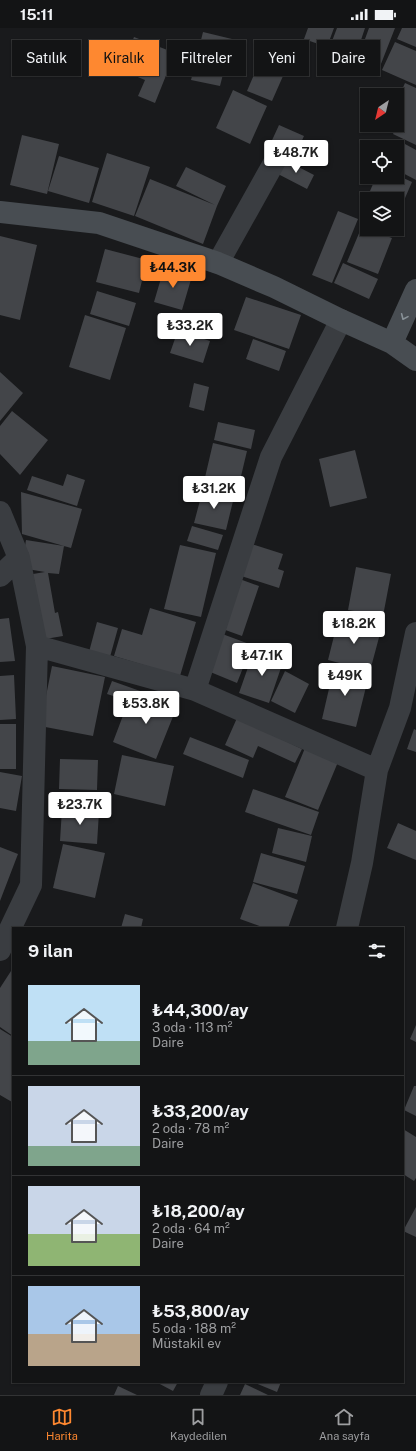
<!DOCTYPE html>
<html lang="tr">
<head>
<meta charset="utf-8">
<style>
	:root { --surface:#131415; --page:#202122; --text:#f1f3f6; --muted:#9d9ea0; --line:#323334; --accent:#fe8830 }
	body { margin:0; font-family:"Public Sans",sans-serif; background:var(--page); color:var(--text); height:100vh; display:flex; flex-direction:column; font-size:15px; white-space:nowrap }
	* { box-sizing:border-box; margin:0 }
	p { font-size:13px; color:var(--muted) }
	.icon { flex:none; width:22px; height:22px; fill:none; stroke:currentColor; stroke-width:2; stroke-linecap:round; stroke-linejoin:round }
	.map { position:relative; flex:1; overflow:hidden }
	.sheet { position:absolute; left:12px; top:899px; width:392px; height:456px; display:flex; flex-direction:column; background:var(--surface); border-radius:0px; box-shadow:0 1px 3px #0004,0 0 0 1px var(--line) }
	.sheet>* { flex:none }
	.banner { position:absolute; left:12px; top:12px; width:392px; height:36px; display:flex; gap:8px }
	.needle { width:26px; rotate:215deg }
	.tools { position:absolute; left:360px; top:60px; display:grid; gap:8px }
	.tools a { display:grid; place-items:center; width:44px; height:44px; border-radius:0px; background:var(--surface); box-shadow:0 1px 3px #0004,0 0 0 1px var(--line); font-size:20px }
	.price { position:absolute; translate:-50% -34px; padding:0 9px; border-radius:4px; background:#fff; color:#222; font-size:13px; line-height:26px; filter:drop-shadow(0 1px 2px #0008) }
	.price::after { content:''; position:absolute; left:50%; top:24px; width:12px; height:9px; margin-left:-6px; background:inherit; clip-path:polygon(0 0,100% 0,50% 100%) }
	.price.selected { background:var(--accent); color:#111 }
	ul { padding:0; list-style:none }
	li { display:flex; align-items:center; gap:12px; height:100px; padding:0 16px }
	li+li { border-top:1px solid var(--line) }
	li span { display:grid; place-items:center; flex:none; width:112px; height:80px; border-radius:0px; color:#555 }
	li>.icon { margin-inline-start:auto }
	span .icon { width:48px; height:48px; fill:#fffc; stroke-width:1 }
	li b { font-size:17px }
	h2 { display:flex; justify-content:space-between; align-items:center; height:48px; padding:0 16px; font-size:17px }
	.tag { padding:0 14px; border-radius:0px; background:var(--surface); box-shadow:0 1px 3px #0004,0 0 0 1px var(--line); font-size:14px; line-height:36px }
	.tag.selected { background:var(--accent); color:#111 }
	.status { display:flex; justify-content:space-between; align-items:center; height:28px; padding:0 20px; background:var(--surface); direction:ltr }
	.status svg { height:11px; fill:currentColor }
	.dock { display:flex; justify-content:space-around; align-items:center; height:56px; border-top:1px solid var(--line); background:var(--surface); font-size:11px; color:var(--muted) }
	.dock a { display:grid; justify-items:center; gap:2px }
	.dock .selected { color:var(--accent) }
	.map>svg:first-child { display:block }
	.building { fill:#434549 }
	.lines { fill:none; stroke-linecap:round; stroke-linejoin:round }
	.street { stroke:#3a3d41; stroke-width:22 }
	.secondary { stroke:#484d52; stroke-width:22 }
	.oneway { stroke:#889197 }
</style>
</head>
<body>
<div class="status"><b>15:11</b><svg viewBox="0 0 49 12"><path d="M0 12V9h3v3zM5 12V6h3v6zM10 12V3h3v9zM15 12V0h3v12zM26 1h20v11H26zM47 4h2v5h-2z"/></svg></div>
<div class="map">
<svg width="416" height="1367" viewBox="0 0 416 1367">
	<rect width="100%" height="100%" fill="#191a1c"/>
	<path class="building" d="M308,0h26l-7,19 -23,-8z
		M337,0h28l-10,30 -26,-9z
		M369,0h26l-16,41 -22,-8z
		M402,0h14v19l-19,-8z
		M203,4l29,7 -12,47 -29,-6z
		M134,9l41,16 -20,50 -17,-7 7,-16 -24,-10z
		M395,14l21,9v34l-34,-15z
		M262,28l25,11 -15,34 -25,-10z
		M405,55l11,5v57l-23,-11 11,-22 -7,-3v-8z
		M233,62l34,16 -17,38 -34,-16z
		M279,97l25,11 -11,24 -25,-11z
		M22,107l37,9 -12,50 -37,-9z
		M405,116l11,6v30l-19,-10v-12z
		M107,125l43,14 -16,49 -42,-14z
		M59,128l40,12 -10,35 -41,-12z
		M285,132l29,15 -7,14 -29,-15z
		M186,139l40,19 -9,20 -14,38 -68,-28 15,-37 65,26 -39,-19z
		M397,147l15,7 -10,23 -5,-2v-4h-9l-18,-8 6,-14h21z
		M397,179l7,3 -7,14z
		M338,183l20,8 -26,64 -20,-8z
		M367,184v12l-5,-2z
		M362,198l5,3 25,9 -14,36 -31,-12z
		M376,201h18l-3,7z
		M0,208l37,9 -17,75 -20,-5z
		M105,221l42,11 -8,33 -43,-11z
		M343,235l35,16 -9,20 -35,-16z
		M164,240l28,8 -10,34 -28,-8z
		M97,263l39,12 -7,23 -39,-12z
		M246,269l55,18 -12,34 -55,-19z
		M85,287l41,13 -16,52 -41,-13z
		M178,302l32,11 -7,22 -33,-10z
		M253,311l33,12 -7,20 -33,-12z
		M0,344l23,21 -23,28z
		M194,355l15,4 -5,24 -15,-4z
		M12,383l36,29 -28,35 -20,-21v-28z
		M218,394l37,8 -4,19 -37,-9z
		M213,415l34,8 -10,42 -34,-7z
		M355,422l12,48 -37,9 -11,-48z
		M67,446l18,6 -8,26 -50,-16 5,-14 31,10z
		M203,461l31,8 -8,33 -32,-7z
		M21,464l61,17 -11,39 -49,-14z
		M192,498l31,9 -5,15 -31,-9z
		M26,512l38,6 -5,28 -11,-1 7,40 3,-1 5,24 -18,3 -12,-65 12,-2 -18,-3 2,-16 -5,-1z
		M245,514l38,12 -5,15 6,2 -5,17 -44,-14z
		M180,517l36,8 -15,64 -37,-8z
		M356,539l35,7 -8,42 -35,-6z
		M234,549l25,9 -17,50 -25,-9z
		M150,580l46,14 -16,54 -66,-20 8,-27 20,6z
		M9,590l6,43 -15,1v-43z
		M338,592l43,10 -11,41 -42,-11z
		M97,594l21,6 -8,29 -21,-5z
		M217,604l35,13 -15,38 -34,-14z
		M269,622l16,6 -16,47 -30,-10 13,-37 13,4z
		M52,638l53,11 -12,59 -53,-10z
		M334,639l35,8 -13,52 -34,-8z
		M285,643l24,13 -14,29 -24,-12z
		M14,647l2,44 -16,1v-44z
		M112,653l31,11 -5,12 -31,-10z
		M146,664l32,12 -22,55 -43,-17 14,-37 12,5z
		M237,690l65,31 -7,14 -37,-17 -5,12 -28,-13z
		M0,696h16v45h-16z
		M414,701l2,1v22l-9,-3z
		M190,709l59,23 -6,18 -60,-24z
		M305,720l33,14 -20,48 -33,-13z
		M122,727l52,11 -9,40 -51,-12z
		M60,731l38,1 -1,30 -38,-1z
		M0,744l22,4 -6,35 -16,-3z
		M253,761l66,23 -8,23 -66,-23z
		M62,781l37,3 -2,32 -37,-3z
		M398,795l18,8v29l-29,-12z
		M278,800l34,8 -6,26 -34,-9z
		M63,816l42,9 -10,45 -42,-10z
		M0,819l18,7 -18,47z
		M261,825l44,13 -8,28 -44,-12z
		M253,855l45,17 -10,28h-23l-25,-9z
		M125,886l18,5 -2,9h-20z
		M11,943l2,1v64l-13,-9v-39z
		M416,997v17l-6,-3z
		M0,1001l13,8 -1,65 -12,-7z
		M414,1058h2v30l-12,-6z
		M403,1101l13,8v41l-2,3 -11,-7z
		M416,1179v30l-13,-6z
		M156,1354h22l-5,9z
		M253,1354h28l-4,10z
		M245,1356l23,11h-28z
		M118,1358l19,9h-23z"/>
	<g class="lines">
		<path class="street" d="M218,235l57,-102
			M0,484l19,46 18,88 -6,239 -31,65
			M0,548l19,-18
			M37,618l158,44 182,80
			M195,662l76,-233 70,-137
			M347,900l15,-65 15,-93 23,-62 16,-75
			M211,1367l6,-13"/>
		<path class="secondary" d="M0,184l99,11 119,40 56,24 67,33 51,23 24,17
			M392,315l24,-53"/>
	</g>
	<defs><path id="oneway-chevron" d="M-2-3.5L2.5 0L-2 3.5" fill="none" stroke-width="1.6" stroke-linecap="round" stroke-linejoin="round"/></defs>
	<use class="oneway" href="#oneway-chevron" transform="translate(404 289) rotate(114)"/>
</svg>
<div class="tools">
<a><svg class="needle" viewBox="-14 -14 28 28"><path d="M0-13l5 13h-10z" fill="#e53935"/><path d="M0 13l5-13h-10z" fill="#9d9ea0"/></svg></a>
<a><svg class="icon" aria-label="locate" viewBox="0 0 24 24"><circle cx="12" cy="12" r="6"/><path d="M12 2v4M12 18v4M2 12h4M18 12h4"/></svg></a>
<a><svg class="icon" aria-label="layers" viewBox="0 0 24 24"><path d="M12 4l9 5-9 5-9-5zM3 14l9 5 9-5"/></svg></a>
</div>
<b class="price" style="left:296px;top:146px">₺48.7K</b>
<b class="price selected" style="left:173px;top:261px">₺44.3K</b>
<b class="price" style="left:190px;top:319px">₺33.2K</b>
<b class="price" style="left:214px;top:482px">₺31.2K</b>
<b class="price" style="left:354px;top:617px">₺18.2K</b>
<b class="price" style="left:262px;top:649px">₺47.1K</b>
<b class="price" style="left:345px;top:669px">₺49K</b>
<b class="price" style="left:146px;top:697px">₺53.8K</b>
<b class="price" style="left:80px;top:798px">₺23.7K</b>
<div class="banner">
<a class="tag">Satılık</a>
<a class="tag selected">Kiralık</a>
<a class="tag">Filtreler</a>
<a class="tag">Yeni</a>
<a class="tag">Daire</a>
</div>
<section class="sheet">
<h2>9 ilan<svg class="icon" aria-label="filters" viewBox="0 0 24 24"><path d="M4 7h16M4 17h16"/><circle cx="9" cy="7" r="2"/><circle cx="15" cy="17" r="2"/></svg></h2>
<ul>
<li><span style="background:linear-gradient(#bfe0f5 70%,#7fa58c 0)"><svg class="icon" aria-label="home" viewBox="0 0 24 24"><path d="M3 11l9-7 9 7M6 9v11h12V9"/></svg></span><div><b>₺44,300/ay</b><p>3 oda · 113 m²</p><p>Daire</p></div></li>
<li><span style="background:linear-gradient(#c9d6e8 75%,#7fa58c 0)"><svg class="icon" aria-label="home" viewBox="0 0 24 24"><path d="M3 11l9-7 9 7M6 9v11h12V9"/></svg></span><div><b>₺33,200/ay</b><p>2 oda · 78 m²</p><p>Daire</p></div></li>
<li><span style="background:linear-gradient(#c9d6e8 60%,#8fb573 0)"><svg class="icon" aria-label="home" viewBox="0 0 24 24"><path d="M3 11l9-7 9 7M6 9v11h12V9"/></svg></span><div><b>₺18,200/ay</b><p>2 oda · 64 m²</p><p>Daire</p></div></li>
<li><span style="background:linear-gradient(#a9c7e8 60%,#b9a48a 0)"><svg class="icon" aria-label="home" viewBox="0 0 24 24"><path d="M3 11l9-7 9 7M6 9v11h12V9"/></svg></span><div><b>₺53,800/ay</b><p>5 oda · 188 m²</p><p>Müstakil ev</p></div></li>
</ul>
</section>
</div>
<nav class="dock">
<a class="selected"><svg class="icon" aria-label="map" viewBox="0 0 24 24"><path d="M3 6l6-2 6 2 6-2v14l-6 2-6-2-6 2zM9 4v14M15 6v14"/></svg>Harita</a>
<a><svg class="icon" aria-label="saved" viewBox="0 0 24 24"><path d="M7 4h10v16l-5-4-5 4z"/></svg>Kaydedilen</a>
<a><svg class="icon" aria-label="home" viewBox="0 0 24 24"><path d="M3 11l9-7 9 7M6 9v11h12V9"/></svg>Ana sayfa</a>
</nav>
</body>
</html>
